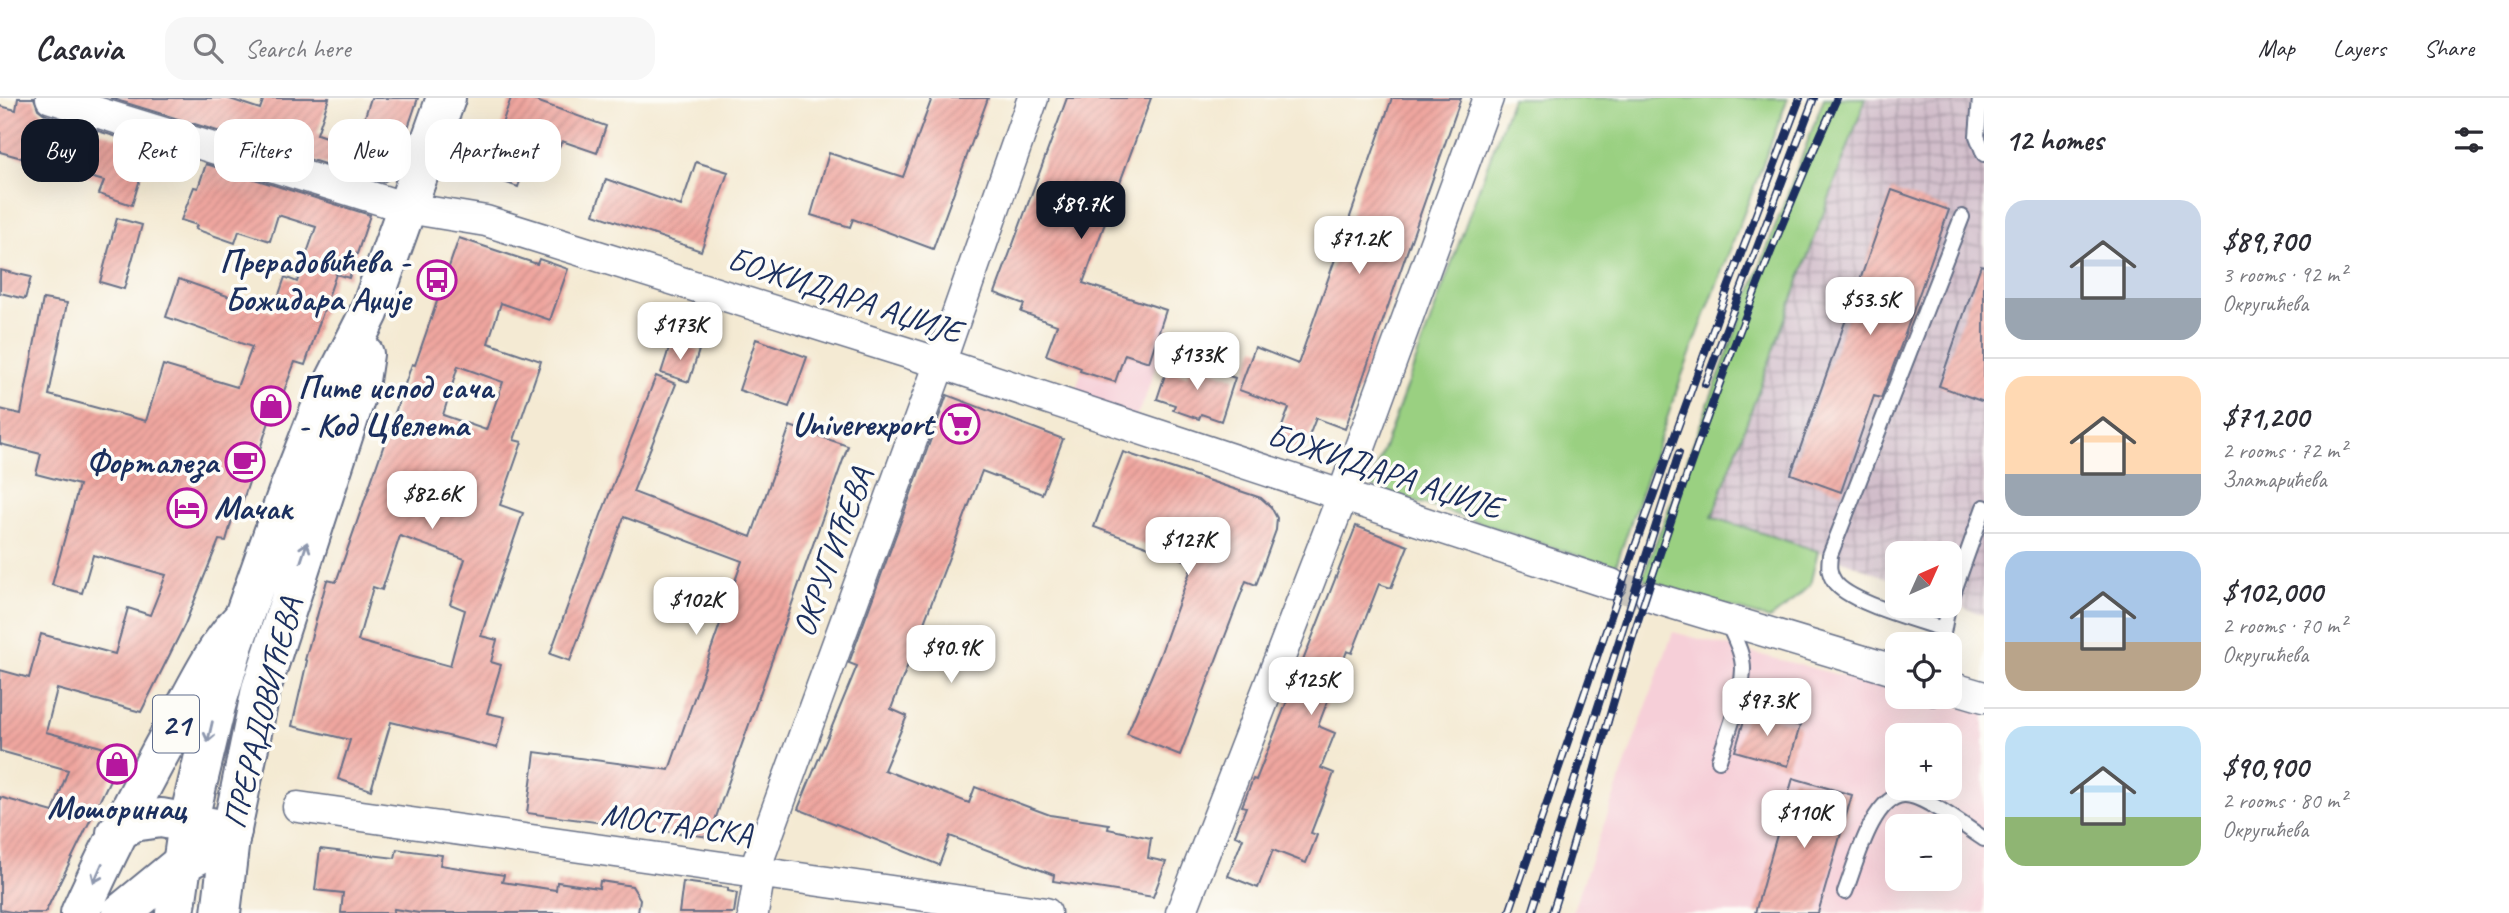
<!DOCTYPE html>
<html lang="en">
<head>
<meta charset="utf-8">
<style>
	:root { --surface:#fff; --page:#f7f7f7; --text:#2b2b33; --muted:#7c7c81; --line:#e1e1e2; --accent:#111827 }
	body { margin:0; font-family:Caveat,sans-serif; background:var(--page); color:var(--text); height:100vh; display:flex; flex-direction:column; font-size:26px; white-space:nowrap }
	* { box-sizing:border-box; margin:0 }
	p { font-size:23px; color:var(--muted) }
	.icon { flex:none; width:38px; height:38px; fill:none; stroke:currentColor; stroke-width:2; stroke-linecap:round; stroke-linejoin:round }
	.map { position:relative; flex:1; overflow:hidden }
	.drawer { display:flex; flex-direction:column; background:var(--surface); width:525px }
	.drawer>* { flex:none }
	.top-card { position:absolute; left:21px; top:21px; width:665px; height:63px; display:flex; gap:14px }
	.needle { width:46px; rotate:45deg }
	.buttons { position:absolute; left:1885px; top:443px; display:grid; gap:14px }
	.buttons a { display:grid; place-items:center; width:77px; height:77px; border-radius:14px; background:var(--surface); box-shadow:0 7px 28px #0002; font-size:35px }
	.price { position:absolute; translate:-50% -60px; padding:0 16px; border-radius:14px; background:#fff; color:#222; font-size:23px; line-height:46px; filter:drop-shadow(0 2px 4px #0008) }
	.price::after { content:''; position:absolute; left:50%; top:42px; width:21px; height:16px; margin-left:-10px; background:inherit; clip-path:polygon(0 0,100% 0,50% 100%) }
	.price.selected { background:var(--accent); color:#fff }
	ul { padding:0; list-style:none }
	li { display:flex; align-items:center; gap:21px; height:175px; padding:0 21px }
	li+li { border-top:2px solid var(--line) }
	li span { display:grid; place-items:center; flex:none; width:196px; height:140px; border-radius:21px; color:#555 }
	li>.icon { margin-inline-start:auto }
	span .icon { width:84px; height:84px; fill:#fffc; stroke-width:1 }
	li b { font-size:30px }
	h2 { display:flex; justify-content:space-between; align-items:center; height:84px; padding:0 21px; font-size:30px }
	.chip { padding:0 24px; border-radius:21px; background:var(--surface); box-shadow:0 7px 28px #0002; font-size:24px; line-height:63px }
	.chip.selected { background:var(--accent); color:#fff }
	header { display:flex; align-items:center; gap:42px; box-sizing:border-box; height:98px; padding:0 35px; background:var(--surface); border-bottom:2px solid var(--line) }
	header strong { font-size:33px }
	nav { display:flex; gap:38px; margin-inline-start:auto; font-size:24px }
	.search { width:490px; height:63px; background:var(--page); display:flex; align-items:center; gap:18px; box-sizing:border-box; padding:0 24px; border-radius:21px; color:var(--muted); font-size:26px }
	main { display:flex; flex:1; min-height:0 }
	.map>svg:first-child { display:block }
	.built { fill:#f6cfd8; fill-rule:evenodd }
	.industrial { fill:url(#industrial-grid) }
	.green { fill:#9ad081; stroke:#5a8070; stroke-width:2 }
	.building { fill:url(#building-hatch); fill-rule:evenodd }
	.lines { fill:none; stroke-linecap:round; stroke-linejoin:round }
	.street-tunnel { stroke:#c9c5bc; stroke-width:30; stroke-dasharray:30 15; stroke-linecap:butt }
	.lane-casing { stroke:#677087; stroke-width:18 }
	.street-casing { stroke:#677087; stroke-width:33 }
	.secondary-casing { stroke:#677087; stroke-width:42 }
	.primary-casing { stroke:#677087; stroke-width:42 }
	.lane { stroke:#fff; stroke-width:14 }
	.street { stroke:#fff; stroke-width:30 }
	.secondary { stroke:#fff; stroke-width:38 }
	.primary { stroke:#fff; stroke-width:38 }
	.rail-casing { stroke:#1b2f5e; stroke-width:8 }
	.rail { stroke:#fdfcf7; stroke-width:5; stroke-dasharray:16; stroke-linecap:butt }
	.oneway { stroke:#8d97ae }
	.labels { text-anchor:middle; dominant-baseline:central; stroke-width:7; stroke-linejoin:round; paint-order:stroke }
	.shield { fill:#fdfcf7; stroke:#5f6c8c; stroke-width:2 }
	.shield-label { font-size:32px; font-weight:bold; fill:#1b2f5e }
	.poi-label { font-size:33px; font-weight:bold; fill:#1b2f5e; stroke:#fdfcf7; text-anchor:end }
	.street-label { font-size:33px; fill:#1b2f5e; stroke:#fdfcf7 }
</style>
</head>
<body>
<header>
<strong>Casavia</strong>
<div class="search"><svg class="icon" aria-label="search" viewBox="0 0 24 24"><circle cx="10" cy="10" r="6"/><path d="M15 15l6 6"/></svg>Search here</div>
<nav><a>Map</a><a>Layers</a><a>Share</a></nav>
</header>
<main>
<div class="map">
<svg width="1984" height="815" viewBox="0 0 1984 815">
	<defs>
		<pattern id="industrial-grid" width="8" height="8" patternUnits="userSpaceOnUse" patternTransform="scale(1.75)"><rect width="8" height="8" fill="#d1bdca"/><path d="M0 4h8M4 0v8" fill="none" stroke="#a99aa7"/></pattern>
		<pattern id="building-hatch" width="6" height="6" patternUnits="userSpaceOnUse" patternTransform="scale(1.75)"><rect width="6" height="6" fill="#efa69f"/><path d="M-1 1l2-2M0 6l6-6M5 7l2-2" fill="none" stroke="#cc8f8b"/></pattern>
	</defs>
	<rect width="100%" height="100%" fill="#fdfcf7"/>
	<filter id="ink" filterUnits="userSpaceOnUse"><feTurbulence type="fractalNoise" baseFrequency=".0143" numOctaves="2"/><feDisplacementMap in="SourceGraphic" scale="14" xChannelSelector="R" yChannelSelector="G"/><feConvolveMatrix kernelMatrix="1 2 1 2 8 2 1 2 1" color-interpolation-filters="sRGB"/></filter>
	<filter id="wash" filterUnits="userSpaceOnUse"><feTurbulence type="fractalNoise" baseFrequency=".00686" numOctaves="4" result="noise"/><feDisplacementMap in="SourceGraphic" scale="28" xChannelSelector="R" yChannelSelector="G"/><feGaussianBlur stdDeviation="1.57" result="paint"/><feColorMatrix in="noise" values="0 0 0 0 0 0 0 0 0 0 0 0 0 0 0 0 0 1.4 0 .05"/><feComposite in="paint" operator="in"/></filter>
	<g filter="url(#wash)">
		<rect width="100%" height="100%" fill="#f4ead3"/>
		<path class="built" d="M1107,192l66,22 -29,90 -12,20 -60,-20z
			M1673,534l224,58v6l23,1 64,16v200h-412zM1897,637h53v53h-53zM1897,728h53v52h-53z"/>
		<path class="industrial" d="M1866,0h118v517l-34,-12v-50h-53v29l-67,-27 -118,-38z"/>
		<path class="green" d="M1512,0h276l-107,280 -66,190 -245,-82z
			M1824,0h42l-154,419 106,34 -8,34 -25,23 -16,11 -127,-40z"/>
		<g id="blocks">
			<path class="building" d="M18,0h16l4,11 8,6 104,32 -18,58 -33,-11 5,-13 -104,-29v-46l16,4z
				M110,0h117l33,11 4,-11h65l-12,36 38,13 16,-49h47l-27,80 -8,4z
				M511,0h17l78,28 -9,27 -35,-12 -3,6 -24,-8 -17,48 -34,-12z
				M932,0h56l-55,151 -80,-30 -3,8 -39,-12 18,-62 74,24z
				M1067,0h84l-68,185 83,27 -17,52 -24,-8 -10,28 -35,-11 1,-3 -35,-13 11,-30 -36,-13 3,-8 -29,-11z
				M1392,0h69l-116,331 -29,-11 -14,36 -27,-9 14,-37 -50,-18 16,-43 43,17z
				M696,64l32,10 -27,79 -107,-37 12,-35 75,27z
				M206,66l164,51 -21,63 -13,-4 -31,91 -10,-3 -22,58 -3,-1 -27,81 -5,-1 -12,42 -7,-1 -34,84 -44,88 -84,-23 -11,43 77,21 -78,160h-28l-17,-3v-113l53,15 15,-42 -68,-19v-81l29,8 12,-44 74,20 13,-46 22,7 16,-40 -73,-20 -11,38 -30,-8 27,-100 -43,-11 5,-20 -41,-10v-35l21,5 22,-115 24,4 -18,92 97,26 17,-56 74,22 15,-40 -86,-30 13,-38 94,33 12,-35 12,5 19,-55 -38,-12 -8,26 -31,-10 -4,12 -40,-14 2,-4 -16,-5 13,-33 4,1z
				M1892,92l57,20 -49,138 -19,50 -7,-2 -33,96 -50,-18z
				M117,120l25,7 -18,64 -24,-7z
				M459,140l78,26 2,-5 29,10 -18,51 -49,-17 -13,40 53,18 -27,79 8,2 -22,63 23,8 -42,123 16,4 -6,22 10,3 -14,48 18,4 -8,31 -106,-26 -20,68 -33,-11 12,-39 -58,-14 15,-65 -2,-1 22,-80 9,2 76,-218 3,1zM458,268l45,16 -17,48 -43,-15zM400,438l65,23 -15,45 15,6 -15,56 -92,-25 15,-54 9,3z
				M1981,167l3,1v136l-45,-16z
				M0,172l31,7 -6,22 -25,-6z
				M756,241l51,18 -18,50 -50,-17z
				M671,244l28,8 -10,32 -28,-9z
				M1191,265l44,15 -14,43 -20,-7 -2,5 -26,-9 2,-5 -18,-6 10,-30 20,7z
				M656,278l20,8 -43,108 118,45 39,-111 58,20 -139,391 -182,-24 8,-61 134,18 73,-209 -118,-44 -54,144 -20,-7 51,-139z
				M947,297l116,44 -21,55 -60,-23 -91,238 16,7 -23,54 85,33 6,-16 75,28 59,9 -1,5 43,9 -3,20 18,4 -13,35 -100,-16 1,-6 -104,-39 -11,29 -141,-56 59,-143 -8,-3z
				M1123,354l138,46 10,9 6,11 -1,12 -20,55 -10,-4 -66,174 -53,-21 32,-76 34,-95 -99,-36z
				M1356,428l52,20 -17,42 -12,-4 -27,69 -5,-2 -29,75 17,7 -14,35 13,5 -23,60 6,2 -11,28 -33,-13 -15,38 -30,-12 15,-38 -8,-3 11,-28 -4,-1 11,-27 3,1z
				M1747,612l53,16 -12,40 -53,-15z
				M1793,680l59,17 -34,118h-63z
				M320,751l75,9 2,-9 45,6 -2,10 64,10 -2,7 54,8 1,-8 42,6 1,-7 32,5 8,13 -2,14h-219l-25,-4 -1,4h-52l2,-20 -28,-3z
				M683,784l45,6v3l9,2 -3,20h-55z"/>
		</g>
	</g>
	<g filter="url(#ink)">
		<use href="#blocks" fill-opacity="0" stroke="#677087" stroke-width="2"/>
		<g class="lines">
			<path class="street-tunnel" d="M1611,486l40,13"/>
			<g class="lane-casing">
				<path id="lane" d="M1980,0l-3,38 7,18
					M1950,504l34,-95
					M1943,531c-26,-9 -96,-27 -109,-48 -6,-9 -5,-16 -4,-26l132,-338
					M1941,546l7,-38
					M1933,600l1,-2
					M1719,662c9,-28 23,-61 24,-91 0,-17 -10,-33 -16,-48
					M1845,794c10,-25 27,-96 59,-97 19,-1 63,33 80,44"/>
			</g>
			<g class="street-casing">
				<path id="street" d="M51,0l356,110 79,13 454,142 671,221
					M1651,499l246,74
					M1950,589l34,10
					M298,709l748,106
					M754,774l186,-509 93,-265
					M753,815l7,-41
					M1181,815l156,-403 151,-412"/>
			</g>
			<g class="secondary-casing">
				<path id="secondary" d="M175,815l13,-90 28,-117 18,-62 53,-150 33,-84 49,-97 77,-215
					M221,815l9,-74 31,-150 98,-302 5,-33"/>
			</g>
			<g class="primary-casing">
				<path id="primary" d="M116,735l17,-11 28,-4 71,13
					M80,815c31,-69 65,-134 102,-200 18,-32 34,-67 60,-94
					M121,815l61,-50 48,-24"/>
			</g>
			<use href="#lane" class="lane"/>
			<use href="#street" class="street"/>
			<use href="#secondary" class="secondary"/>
			<use href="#primary" class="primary"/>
			<g class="rail-casing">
				<path id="rail" d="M1705,286l109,-286
					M1509,815l125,-364 94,-261 72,-190
					M1532,815l147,-460
					M1552,815c33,-101 57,-204 90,-305 56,-173 120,-345 195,-510"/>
			</g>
			<use href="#rail" class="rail"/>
		</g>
		<defs><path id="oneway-shaft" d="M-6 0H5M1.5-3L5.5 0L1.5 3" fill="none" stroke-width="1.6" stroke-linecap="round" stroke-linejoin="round" transform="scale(1.75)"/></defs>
		<g class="oneway">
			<use href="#oneway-shaft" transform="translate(304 454) rotate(-72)"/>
			<use href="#oneway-shaft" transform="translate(210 634) rotate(103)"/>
			<use href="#oneway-shaft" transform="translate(98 775) rotate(114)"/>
		</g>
	</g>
	<defs>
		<g id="bus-ring" transform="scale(2.0125)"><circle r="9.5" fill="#fdfcf7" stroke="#b5179e" stroke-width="1.5"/><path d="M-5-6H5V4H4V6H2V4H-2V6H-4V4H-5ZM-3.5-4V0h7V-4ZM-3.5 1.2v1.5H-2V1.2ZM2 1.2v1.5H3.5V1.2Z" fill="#b5179e"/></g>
		<g id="shop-ring" transform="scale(2.0125)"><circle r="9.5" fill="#fdfcf7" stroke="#b5179e" stroke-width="1.5"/><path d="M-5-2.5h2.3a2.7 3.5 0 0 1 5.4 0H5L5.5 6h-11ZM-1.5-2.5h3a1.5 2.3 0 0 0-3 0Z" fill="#b5179e"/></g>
		<g id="supermarket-ring" transform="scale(2.0125)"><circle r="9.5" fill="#fdfcf7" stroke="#b5179e" stroke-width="1.5"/><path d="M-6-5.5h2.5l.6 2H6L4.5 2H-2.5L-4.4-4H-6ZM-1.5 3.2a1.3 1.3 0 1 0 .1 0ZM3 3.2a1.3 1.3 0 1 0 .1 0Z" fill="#b5179e"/></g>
		<g id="cafe-ring" transform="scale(2.0125)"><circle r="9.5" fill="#fdfcf7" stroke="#b5179e" stroke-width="1.5"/><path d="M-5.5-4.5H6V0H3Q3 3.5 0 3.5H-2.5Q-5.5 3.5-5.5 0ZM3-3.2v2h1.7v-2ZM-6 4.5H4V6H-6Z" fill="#b5179e"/></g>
		<g id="hotel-ring" transform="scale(2.0125)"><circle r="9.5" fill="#fdfcf7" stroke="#b5179e" stroke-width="1.5"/><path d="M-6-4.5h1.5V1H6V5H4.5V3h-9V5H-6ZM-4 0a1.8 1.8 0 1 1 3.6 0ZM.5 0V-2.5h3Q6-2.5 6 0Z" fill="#b5179e"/></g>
	</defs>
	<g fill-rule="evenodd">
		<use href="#bus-ring" x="437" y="182"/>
		<use href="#shop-ring" x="271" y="308"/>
		<use href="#supermarket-ring" x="960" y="326"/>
		<use href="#cafe-ring" x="245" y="364"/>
		<use href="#hotel-ring" x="187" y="410"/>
		<use href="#shop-ring" x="117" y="666"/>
	</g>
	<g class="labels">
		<rect class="shield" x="153" y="597.5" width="46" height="57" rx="5"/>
		<g class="shield-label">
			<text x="176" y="626">21</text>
		</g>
		<g class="poi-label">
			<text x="410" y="163">Прерадовићева -<tspan x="410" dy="38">Божидара Аџије</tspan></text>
			<text x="298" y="289" text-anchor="start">Пите испод сача<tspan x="298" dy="38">- Код Цвелета</tspan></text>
			<text x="933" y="326">Univerexport</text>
			<text x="218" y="364">Форталеза</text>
			<text x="214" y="410" text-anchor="start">Мачак</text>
			<text x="117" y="710" text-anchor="middle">Мошоринац</text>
		</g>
		<g class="street-label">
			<text transform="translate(845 197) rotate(18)">БОЖИДАРА АЏИЈЕ</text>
			<text transform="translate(1385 373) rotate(18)">БОЖИДАРА АЏИЈЕ</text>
			<text transform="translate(832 454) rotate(-70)">ОКРУГИЋЕВА</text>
			<text transform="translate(262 615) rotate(-76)">ПРЕРАДОВИЋЕВА</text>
			<text transform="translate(677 726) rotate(8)">МОСТАРСКА</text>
		</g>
	</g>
</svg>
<div class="buttons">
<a><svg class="needle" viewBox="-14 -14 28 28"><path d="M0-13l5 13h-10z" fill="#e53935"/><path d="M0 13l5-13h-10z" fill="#7c7c81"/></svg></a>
<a><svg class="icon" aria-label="locate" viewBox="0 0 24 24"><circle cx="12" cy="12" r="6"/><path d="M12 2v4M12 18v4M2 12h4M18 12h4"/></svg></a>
<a>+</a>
<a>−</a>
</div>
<b class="price selected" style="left:1081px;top:143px">$89.7K</b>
<b class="price" style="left:1359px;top:178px">$71.2K</b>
<b class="price" style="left:1870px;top:239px">$53.5K</b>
<b class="price" style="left:680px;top:264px">$173K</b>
<b class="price" style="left:1197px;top:294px">$133K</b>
<b class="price" style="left:432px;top:433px">$82.6K</b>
<b class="price" style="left:1188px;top:479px">$127K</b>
<b class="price" style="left:696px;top:539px">$102K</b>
<b class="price" style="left:951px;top:587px">$90.9K</b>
<b class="price" style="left:1311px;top:619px">$125K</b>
<b class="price" style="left:1767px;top:640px">$97.3K</b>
<b class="price" style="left:1804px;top:752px">$110K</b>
<div class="top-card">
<a class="chip selected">Buy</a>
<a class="chip">Rent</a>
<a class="chip">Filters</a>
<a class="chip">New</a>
<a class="chip">Apartment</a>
</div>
</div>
<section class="drawer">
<h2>12 homes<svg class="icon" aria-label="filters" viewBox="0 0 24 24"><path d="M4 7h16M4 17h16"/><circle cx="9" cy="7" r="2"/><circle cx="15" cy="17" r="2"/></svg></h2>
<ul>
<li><span style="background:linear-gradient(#c9d6e8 70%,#9aa5b1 0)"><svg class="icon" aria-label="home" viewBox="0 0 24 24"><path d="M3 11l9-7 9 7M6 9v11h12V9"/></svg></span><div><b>$89,700</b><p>3 rooms · 92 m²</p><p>Округићева</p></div></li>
<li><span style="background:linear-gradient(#ffd9b3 70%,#9aa5b1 0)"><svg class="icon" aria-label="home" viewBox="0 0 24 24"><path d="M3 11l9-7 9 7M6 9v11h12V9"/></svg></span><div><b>$71,200</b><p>2 rooms · 72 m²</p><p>Златарићева</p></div></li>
<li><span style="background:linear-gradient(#a9c7e8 65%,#b9a48a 0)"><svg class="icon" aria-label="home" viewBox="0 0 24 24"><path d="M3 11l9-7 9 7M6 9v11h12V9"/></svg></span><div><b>$102,000</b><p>2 rooms · 70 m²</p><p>Округићева</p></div></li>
<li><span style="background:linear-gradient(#bfe0f5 65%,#8fb573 0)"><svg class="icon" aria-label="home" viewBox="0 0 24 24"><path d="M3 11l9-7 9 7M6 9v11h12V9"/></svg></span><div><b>$90,900</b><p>2 rooms · 80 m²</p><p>Округићева</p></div></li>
</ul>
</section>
</main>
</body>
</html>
